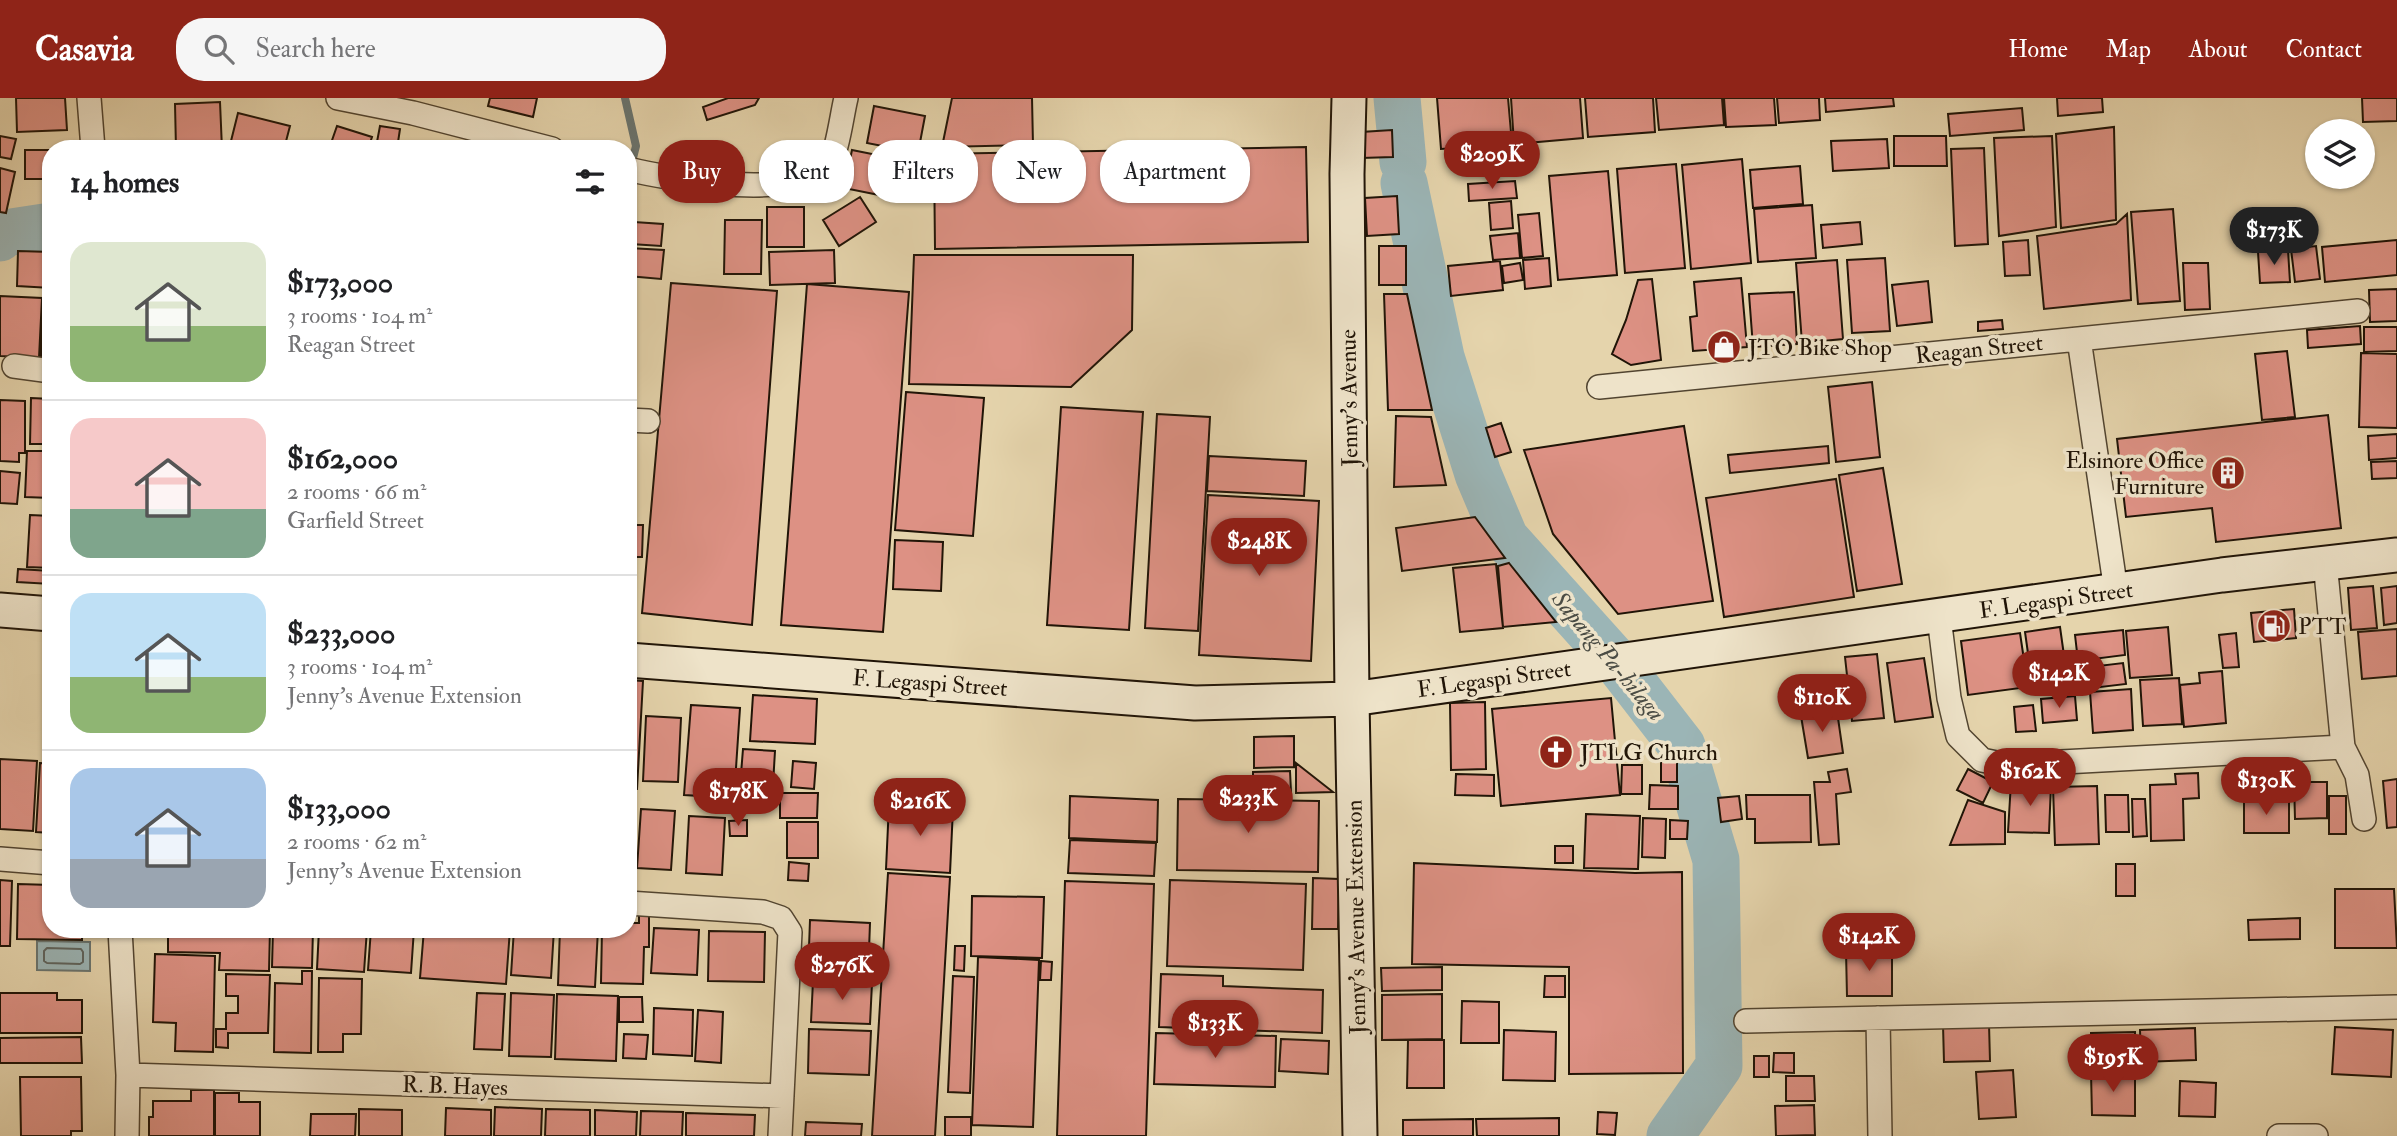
<!DOCTYPE html>
<html lang="en">
<head>
<meta charset="utf-8">
<style>
	:root { --surface:#fff; --page:#f6f6f6; --text:#202124; --muted:#757577; --line:#e0e0e0; --accent:#8f2418 }
	body { margin:0; font-family:"IM FELL Double Pica",serif; background:var(--page); color:var(--text); height:100vh; display:flex; flex-direction:column; font-size:26px; white-space:nowrap }
	* { box-sizing:border-box; margin:0 }
	p { font-size:23px; color:var(--muted) }
	.icon { flex:none; width:38px; height:38px; fill:none; stroke:currentColor; stroke-width:2; stroke-linecap:round; stroke-linejoin:round }
	.map { position:relative; flex:1; overflow:hidden }
	.panel { position:absolute; left:42px; top:42px; width:595px; height:798px; display:flex; flex-direction:column; background:var(--surface); border-radius:28px; box-shadow:0 2px 5px #0004 }
	.panel>* { flex:none }
	.banner { position:absolute; left:658px; top:42px; width:665px; height:63px; display:flex; gap:14px }
	.fabs { position:absolute; left:2305px; top:21px; display:grid; gap:14px }
	.fabs a { display:grid; place-items:center; width:70px; height:70px; border-radius:50%; background:var(--surface); box-shadow:0 2px 5px #0004; font-size:35px }
	.price { position:absolute; translate:-50% -60px; padding:0 16px; border-radius:24px; background:var(--accent); color:#fff; font-size:23px; line-height:46px; filter:drop-shadow(0 2px 4px #0008) }
	.price::after { content:''; position:absolute; left:50%; top:42px; width:21px; height:16px; margin-left:-10px; background:inherit; clip-path:polygon(0 0,100% 0,50% 100%) }
	.price.selected { background:#222; color:#fff }
	ul { padding:0; list-style:none }
	li { display:flex; align-items:center; gap:21px; height:175px; padding:0 28px }
	li+li { border-top:2px solid var(--line) }
	li span { display:grid; place-items:center; flex:none; width:196px; height:140px; border-radius:21px; color:#555 }
	li>.icon { margin-inline-start:auto }
	span .icon { width:84px; height:84px; fill:#fffc; stroke-width:1 }
	li b { font-size:30px }
	h2 { display:flex; justify-content:space-between; align-items:center; height:84px; padding:0 28px; font-size:30px }
	.chip { padding:0 24px; border-radius:28px; background:var(--surface); box-shadow:0 2px 5px #0004; font-size:24px; line-height:63px }
	.chip.selected { background:var(--accent); color:#fff }
	header { display:flex; align-items:center; gap:42px; box-sizing:border-box; height:98px; padding:0 35px; background:var(--accent); color:#fff }
	header strong { font-size:33px }
	nav { display:flex; gap:38px; margin-inline-start:auto; font-size:24px }
	.search { width:490px; height:63px; background:var(--page); display:flex; align-items:center; gap:18px; box-sizing:border-box; padding:0 24px; border-radius:28px; color:var(--muted); font-size:26px }
	.map>svg:first-child { display:block }
	.water { fill:#9bb5b6; stroke:#6a7570; stroke-width:2 }
	.lines { fill:none; stroke-linecap:round; stroke-linejoin:round }
	.shore { stroke:#5e645e; stroke-width:2 }
	.stream { stroke:#6a7570; stroke-width:8 }
	.river { stroke:#9bb5b6; stroke-width:47 }
	.building { fill:#dd9184; stroke:#201407; stroke-width:2 }
	.street-casing { stroke:#514430; stroke-width:26 }
	.secondary-casing { stroke:#201407; stroke-width:37 }
	.street { stroke:#eee3c9; stroke-width:23 }
	.secondary { stroke:#eee3c9; stroke-width:33 }
	.labels { text-anchor:middle; dominant-baseline:central; stroke-width:7; stroke-linejoin:round; paint-order:stroke }
	.poi-label { font-size:23px; fill:#201407; stroke:#eee3c9; text-anchor:start }
	.street-label { font-size:23px; fill:#201407; stroke:#eee3c9 }
	.water-label { font-size:24px; font-style:italic; fill:#4b4c44; stroke:#eee3c9 }
</style>
</head>
<body>
<header>
<strong>Casavia</strong>
<div class="search"><svg class="icon" aria-label="search" viewBox="0 0 24 24"><circle cx="10" cy="10" r="6"/><path d="M15 15l6 6"/></svg>Search here</div>
<nav><a>Home</a><a>Map</a><a>About</a><a>Contact</a></nav>
</header>
<div class="map">
<svg width="2397" height="1038" viewBox="0 0 2397 1038">
	<rect width="100%" height="100%" fill="#e5d4ac"/>
	<filter id="stains"><feTurbulence type="fractalNoise" baseFrequency=".00286" numOctaves="4"/><feColorMatrix values="0 0 0 0 .2 0 0 0 0 .09 0 0 0 0 .02 0 0 0 .5 -.17"/></filter>
	<radialGradient id="worn" r=".72"><stop offset=".6" stop-color="#630" stop-opacity="0"/><stop offset="1" stop-color="#630" stop-opacity=".3"/></radialGradient>
	<path class="water" d="M37,843l53,1v29l-53,-1z"/>
	<g class="lines">
		<path class="shore" d="M47,850l34,1 2,3v10l-3,2 -33,-1 -3,-2v-10z"/>
		<path class="stream" d="M625,0l11,48 -5,20"/>
		<path class="river" d="M1397,0l6,64
			M1404,85l37,174 37,117 27,64 115,128 62,80 34,114 3,206 -49,70
			M0,140l5,-5 46,-7"/>
	</g>
	<path class="building" d="M16,0h49l2,32 -50,2z
		M490,0h47l-4,19 -45,-11z
		M728,0h31l-4,7 -48,15 -4,-13z
		M952,0h80l1,47 -91,2z
		M1437,0h71l4,46 -71,5z
		M1511,0h69l3,40 -69,6z
		M1585,0h68l2,34 -67,5z
		M1656,0h66l2,27 -65,5z
		M1724,0h50l2,27 -50,2z
		M1777,0h42l1,22 -41,3z
		M1825,0h68l1,8 -68,6z
		M2057,0h45l1,14 -45,4z
		M2362,0h35v23l-34,1z
		M220,4l2,47h-46l-1,-45z
		M874,8l51,10 -7,37 -51,-10z
		M2022,10l2,22 -74,6 -2,-22z
		M238,15l52,13 -6,23h-55z
		M337,28l35,11 -4,12h-39z
		M380,28l20,3 -3,20 -21,-2z
		M2114,29l2,93 -55,8 -5,-94z
		M1392,32l1,27 -32,1v-26z
		M0,38l16,3 -5,20 -11,-2z
		M1894,38h52l1,30h-53z
		M2052,38l4,91 -57,9 -5,-98z
		M1887,41l2,29 -56,3 -2,-30z
		M1306,49l2,95 -373,7 -1,-95z
		M1984,50l4,96 -33,2 -4,-97z
		M25,52h26v29h-26z
		M852,52l55,11 -8,38 -55,-11z
		M1742,61l9,104 -60,6 -9,-104z
		M1676,66l9,104 -60,5 -8,-104z
		M1800,68l3,38 -50,4 -3,-38z
		M0,70l15,4 -9,41 -6,-1z
		M1608,73l9,104 -59,5 -9,-104z
		M1515,83l2,17 -48,3 -1,-17z
		M1397,98l2,38 -32,2 -2,-38z
		M860,99l16,25 -37,24 -16,-26z
		M1511,103l2,27 -22,2 -2,-27z
		M1812,107l4,53 -58,4 -4,-53z
		M767,109h37v40h-37z
		M2173,111l7,92 -42,3 -7,-92z
		M1539,115l4,43 -21,2 -4,-43z
		M2127,116l4,86 -87,9 -7,-73 79,-12z
		M725,122h37l-1,54h-37z
		M634,124l29,2 -2,22 -30,-2z
		M1860,124l2,22 -39,4 -2,-23z
		M1518,135l2,25 -27,2 -3,-24z
		M2028,142l2,35 -25,1 -2,-34z
		M2397,142v35l-72,7 -3,-35z
		M1379,148h27v39h-27z
		M2316,148l4,33 -25,3 -4,-33z
		M629,150l35,2 -3,29 -33,-3z
		M834,152l1,33 -65,2 -1,-33z
		M2288,152l2,32 -30,1 -2,-31z
		M18,153l33,1v36l-34,-2z
		M914,157h219l-1,75 -61,57 -162,-3z
		M1549,160l2,28 -26,3 -2,-29z
		M1885,160l5,73 -38,2 -5,-73z
		M1837,162l6,79 -41,4 -6,-80z
		M1500,163l3,29 -52,6 -3,-30z
		M1520,165l3,17 -19,3 -2,-17z
		M2183,165h25l2,46 -25,1z
		M1741,180l6,69 -54,4 -3,-34 7,-1 -3,-34z
		M1652,181l9,81 -30,5 -19,-11 14,-34 12,-40z
		M1928,183l4,41 -35,4 -5,-41z
		M671,185l106,8 -25,334 -110,-12z
		M807,186l102,8 -26,340 -102,-7z
		M2397,191v32l-27,1 -1,-32z
		M44,192h7v67h-10z
		M1794,194l3,52 -44,3 -4,-53z
		M1384,196h23l25,116h-44z
		M0,198l42,2 -3,60 -39,-2z
		M2002,222l1,9 -25,2v-9z
		M2360,228l1,18 -53,4 -1,-18z
		M2364,229h33v24l-33,1z
		M2287,253l8,66 -33,3 -7,-66z
		M2361,255l36,1v74l-38,-1z
		M1872,284l8,75 -44,5 -8,-75z
		M906,294l78,6 -11,138 -78,-6z
		M31,300l20,1v45h-21z
		M0,302l25,1v52h-6v9l-19,-1z
		M1061,309l82,5 -14,218 -82,-5z
		M1157,316l53,3 -12,214 -53,-3z
		M2328,317l13,113 -125,14 -4,-34 -86,9 -9,-78z
		M1396,318l35,1 15,68 -52,2z
		M1501,325l10,29 -16,5 -9,-29z
		M1684,328l29,175 -95,13 -65,-80 -29,-84z
		M2397,336v24l-28,2 -1,-24z
		M1828,348l1,17 -99,10 -2,-18z
		M27,353h24v47l-26,-1z
		M1209,358l97,5 -2,35 -97,-5z
		M2397,363v17l-25,1 -1,-17z
		M1883,370l19,116 -45,7 -18,-116z
		M0,373l20,2 -3,31 -17,-1z
		M1836,381l18,118 -130,20 -18,-119z
		M1208,397l111,6 -8,160 -112,-6z
		M30,417l21,1v52l-24,-1z
		M1475,419l30,41 -103,13 -6,-43z
		M628,427h15l-1,32h-8l-2,52h-4z
		M895,442l48,2 -2,49 -48,-2z
		M1509,465l47,59 -53,5 -5,-61z
		M1496,466l7,64 -43,4 -7,-64z
		M18,471l33,2v13l-34,-2z
		M2373,488l4,42 -26,2 -3,-42z
		M2397,488v37l-13,2 -3,-37z
		M2294,511l2,29 -42,4 -3,-29z
		M2060,529l8,57 -35,5 -8,-57z
		M2168,529l4,48 -42,3 -4,-47z
		M2397,531v47l-35,3 -4,-47z
		M2123,532l2,25 -47,6 -3,-26z
		M2020,535l8,54 -60,8 -7,-54z
		M2236,535l3,34 -16,1 -4,-33z
		M1877,556l7,64 -32,3 -7,-64z
		M1924,560l9,59 -38,5 -8,-59z
		M2123,565l3,21 -42,5 -3,-21z
		M2222,573l4,52 -42,4 -4,-42 20,-2 -1,-10z
		M2179,580l3,46 -39,2 -3,-46z
		M628,582l15,1 -6,108 -9,-1z
		M2131,591l2,41 -40,3 -3,-41z
		M753,597l64,4 -2,45 -65,-3z
		M2075,598l2,24 -34,3 -2,-24z
		M1611,600l9,97 -119,11 -9,-97z
		M1485,604l1,67 -35,1 -1,-67z
		M691,607l49,3 -6,90 -50,-3z
		M2033,607l3,26 -20,1 -2,-25z
		M1837,613l6,42 -35,5 -7,-42z
		M646,618l35,2 -3,64 -35,-1z
		M1294,638v31l-40,1v-31z
		M743,651l32,2 -3,50 -33,-2z
		M1661,658h16v26h-16z
		M2293,660l3,14 -13,2 -3,-15z
		M0,661l37,2 -4,70 -33,-2z
		M793,663l23,2 -2,26 -23,-2z
		M40,665l11,1v69l-15,-1z
		M1296,665l37,29 -37,1z
		M1622,667h20v29h-21z
		M1847,671l4,23 -15,2 3,50 -20,1 -5,-63h16l-2,-10z
		M1968,671l25,13 -10,21 -26,-13z
		M1290,673l1,21h-38v-20z
		M2198,675l1,25 -16,1 1,41 -33,1 -1,-56 26,-1 -1,-10z
		M1456,676l38,1v21l-39,-1z
		M2275,677l1,22 -33,1 -1,-22z
		M2397,681v48l-10,1 -4,-47z
		M2011,684l40,2 -2,49 -41,-1z
		M2294,684h33v36l-32,1z
		M1650,687l28,1v23h-29z
		M2097,688l2,58 -44,1 -2,-58z
		M780,695h38l-1,25h-37z
		M1746,697h64l1,47 -56,1v-24h-8z
		M2105,697h23l1,37h-23z
		M1070,698l88,4 -1,42 -88,-4z
		M1739,698l3,23 -21,3 -3,-24z
		M2329,698h17v38h-17z
		M1178,701l141,2 -1,71 -141,-2z
		M2132,701h13l2,37 -14,1z
		M1968,702l37,12v32l-55,1z
		M2244,703h45v32h-45z
		M628,706h3l-1,65h-2z
		M889,706l64,4 -3,65 -64,-4z
		M641,711l34,2 -4,59 -34,-2z
		M1586,716l54,2 -2,53 -54,-1z
		M689,718l36,2 -3,57 -36,-2z
		M1643,720l23,1 -1,39 -23,-1z
		M747,722v16h-17l-1,-15z
		M1670,722l18,1 -1,18h-17z
		M787,724h31v36h-31z
		M1070,742l86,3 -2,33 -86,-3z
		M1555,748h18v17h-18z
		M789,764l20,2 -1,17 -20,-1z
		M1414,765l221,10 47,-1 1,201 -114,1v-107l-157,-3z
		M2116,766h19v32h-19z
		M888,775l62,4 -15,259h-63z
		M1313,780l26,1 -1,50h-26z
		M0,782l12,1 -2,65h-10z
		M1170,782l136,4 -3,86 -136,-4z
		M1065,783l89,3 -8,252h-89z
		M18,786l33,1v44h31v11l-65,-1z
		M2335,791h59l3,59h-62z
		M972,798l72,1 -2,61 -71,-2z
		M639,816h10v33h-5l-1,37 -42,-1 1,-54h26v-6h11z
		M2300,820v21l-51,1 -1,-20z
		M810,822l60,3 -2,54 -60,-2z
		M654,830l45,2 -2,45 -46,-2z
		M155,831h115l-1,42 -50,-1 1,-17 -52,-1v-15h-14z
		M273,831h40l-1,39 -40,-1z
		M319,831h48l-3,43 -47,-3z
		M371,831h43l-3,44 -43,-3z
		M424,831h86l-4,55 -86,-6z
		M514,831h40l-3,49 -40,-3z
		M560,831h38l-3,58 -37,-2z
		M709,833l56,1 -1,50 -56,-1z
		M955,848h10l-1,25 -10,-1z
		M1846,853h46v45h-45z
		M155,856l60,2 -2,96 -38,-1 1,-28 -23,-1z
		M978,859l61,3 -6,167 -61,-2z
		M1041,863l11,1 -1,18h-11z
		M1442,869v23l-60,1 -1,-23z
		M302,873h10l-1,82 -37,-1 1,-69 27,1z
		M226,876l44,1 -2,58h-40v15l-12,-1v-18h10v-16h12v-17h-12z
		M1161,876l62,2v10l100,4 -1,43 -163,-6z
		M953,878l21,1 -4,116 -22,-1z
		M1545,878h20v21h-21z
		M319,880l43,1 -1,55h-18v18h-25z
		M813,883l59,2 -2,41 -59,-2z
		M0,895h57v7h25v33h-82z
		M477,895l28,1 -3,56 -28,-1z
		M511,895l43,2 -3,62 -42,-1z
		M557,896l61,2 -2,65 -61,-2z
		M1442,896v45l-60,1v-45z
		M619,899h23l1,25h-24z
		M1462,903l37,1v41h-38z
		M654,910l39,2 -1,46 -39,-2z
		M698,912l25,2 -2,51 -26,-2z
		M1989,926l1,37 -46,1 -1,-37z
		M2335,929l58,3 -2,47 -59,-3z
		M2195,930l1,32 -55,2 -1,-32z
		M809,931l62,2 -2,44 -61,-2z
		M1504,932l52,2 -1,49 -52,-1z
		M2135,934v37l-44,1v-37z
		M1156,935l120,3 -1,51 -121,-3z
		M624,936l24,1 -2,24 -23,-1z
		M81,939l1,26h-82v-25z
		M1281,941l48,2 -1,33 -49,-3z
		M1408,942h36v48h-37z
		M1774,955h20v20l-21,-1z
		M1754,958h15v21h-15z
		M2013,972l3,47 -37,2 -3,-47z
		M2135,974v44l-43,-1 -1,-42z
		M1786,978h28l1,25h-29z
		M20,979h61l1,54h-11v5h-50z
		M2180,983l36,2 -1,34 -36,-1z
		M191,992h23v46h-65v-19h4v-16h38z
		M215,995h24v9h21v34h-45z
		M1814,1007l1,30 -39,1 -1,-30z
		M495,1009l47,2 -1,27h-47z
		M446,1010l45,2v26h-46z
		M359,1011l43,1v26h-43z
		M546,1011l44,1v26h-45z
		M595,1012l42,2 -1,24h-41z
		M641,1013l42,1 -1,24h-42z
		M1598,1014l19,1 -2,22 -18,-1z
		M686,1015l69,2 -1,21h-68z
		M311,1016h45l-1,22h-45z
		M945,1019h26v19h-26z
		M1559,1020v18h-82l-1,-17z
		M1473,1021v17h-70v-16z
		M806,1024l56,2 -1,12h-56z"/>
	<g class="lines">
		<g class="street-casing">
			<path id="street" d="M89,0l4,51
				M338,0l75,15 139,36
				M628,71c39,10 181,34 203,-8 7,-13 11,-47 15,-63
				M2079,241l37,252
				M14,268l37,5
				M1599,289l759,-76
				M628,322l20,1
				M2325,464l18,185 14,28 7,44
				M1939,519l10,81 9,38 24,24 24,5 337,-18
				M0,761l51,4
				M628,805l135,9 18,6 9,14 -10,204
				M120,831l8,146 -1,61
				M1878,920l2,118
				M1746,923l651,-14
				M128,977l654,21
				M2279,1038h37"/>
		</g>
		<g class="secondary-casing">
			<path id="secondary" d="M1349,0l-2,76 5,525 8,437
				M0,512l51,4
				M628,562l567,43 157,-4 870,-124 175,-20"/>
		</g>
		<use href="#street" class="street"/>
		<use href="#secondary" class="secondary"/>
	</g>
	<defs>
		<g id="shop-disc" transform="scale(1.75)"><circle r="9.5" fill="#8f2418" stroke="#eee3c9"/><path d="M-5-2.5h2.3a2.7 3.5 0 0 1 5.4 0H5L5.5 6h-11ZM-1.5-2.5h3a1.5 2.3 0 0 0-3 0Z" fill="#fff"/></g>
		<g id="building-disc" transform="scale(1.75)"><circle r="9.5" fill="#8f2418" stroke="#eee3c9"/><path d="M-4-6H4V6H1V3H-1V6H-4ZM-2.5-4.3h1.7v1.8h-1.7ZM.8-4.3h1.7v1.8H.8ZM-2.5-1h1.7V.8h-1.7ZM.8-1h1.7V.8H.8Z" fill="#fff"/></g>
		<g id="fuel-disc" transform="scale(1.75)"><circle r="9.5" fill="#8f2418" stroke="#eee3c9"/><path d="M-5.5-6h7V0h2V4h1.3V-2.5L3-4.5l.8-.8L6-3V5H2.5V1h-1V6h-7ZM-4.2-4.7v3.2H.2V-4.7Z" fill="#fff"/></g>
		<g id="church-disc" transform="scale(1.75)"><circle r="9.5" fill="#8f2418" stroke="#eee3c9"/><path d="M-1.2-6h2.4v3.5h3.3v2.4h-3.3V6h-2.4V-.1h-3.3v-2.4h3.3Z" fill="#fff"/></g>
	</defs>
	<g fill-rule="evenodd">
		<use href="#shop-disc" x="1724" y="249"/>
		<use href="#building-disc" x="2228" y="375"/>
		<use href="#fuel-disc" x="2274" y="528"/>
		<use href="#church-disc" x="1556" y="654"/>
	</g>
	<g class="labels">
		<g class="poi-label">
			<text x="1748" y="249">JTO Bike Shop</text>
			<text x="2204" y="362" text-anchor="end">Elsinore Office<tspan x="2204" dy="26">Furniture</tspan></text>
			<text x="2298" y="528">PTT</text>
			<text x="1580" y="654">JTLG Church</text>
		</g>
		<g class="street-label">
			<text transform="translate(1979 251) rotate(-6)">Reagan Street</text>
			<text transform="translate(1349 300) rotate(-91)">Jenny's Avenue</text>
			<text transform="translate(2056 502) rotate(-8)">F. Legaspi Street</text>
			<text transform="translate(1494 581) rotate(-8)">F. Legaspi Street</text>
			<text transform="translate(930 585) rotate(4)">F. Legaspi Street</text>
			<text transform="translate(1356 819) rotate(-91)">Jenny's Avenue Extension</text>
			<text transform="translate(455 988) rotate(2)">R. B. Hayes</text>
		</g>
		<g class="water-label">
			<text transform="translate(1608 558) rotate(50)">Sapang Pa-hilaga</text>
		</g>
	</g>
	<rect width="100%" height="100%" filter="url(#stains)"/>
	<rect width="100%" height="100%" fill="url(#worn)"/>
</svg>
<div class="fabs">
<a><svg class="icon" aria-label="layers" viewBox="0 0 24 24"><path d="M12 4l9 5-9 5-9-5zM3 14l9 5 9-5"/></svg></a>
</div>
<b class="price" style="left:1492px;top:93px">$209K</b>
<b class="price selected" style="left:2274px;top:169px">$173K</b>
<b class="price" style="left:1259px;top:480px">$248K</b>
<b class="price" style="left:2059px;top:612px">$142K</b>
<b class="price" style="left:1822px;top:636px">$110K</b>
<b class="price" style="left:2030px;top:710px">$162K</b>
<b class="price" style="left:2266px;top:719px">$130K</b>
<b class="price" style="left:738px;top:730px">$178K</b>
<b class="price" style="left:1248px;top:737px">$233K</b>
<b class="price" style="left:920px;top:740px">$216K</b>
<b class="price" style="left:1869px;top:875px">$142K</b>
<b class="price" style="left:842px;top:904px">$276K</b>
<b class="price" style="left:1215px;top:962px">$133K</b>
<b class="price" style="left:2113px;top:996px">$195K</b>
<div class="banner">
<a class="chip selected">Buy</a>
<a class="chip">Rent</a>
<a class="chip">Filters</a>
<a class="chip">New</a>
<a class="chip">Apartment</a>
</div>
<section class="panel">
<h2>14 homes<svg class="icon" aria-label="filters" viewBox="0 0 24 24"><path d="M4 7h16M4 17h16"/><circle cx="9" cy="7" r="2"/><circle cx="15" cy="17" r="2"/></svg></h2>
<ul>
<li><span style="background:linear-gradient(#dfe7d0 60%,#8fb573 0)"><svg class="icon" aria-label="home" viewBox="0 0 24 24"><path d="M3 11l9-7 9 7M6 9v11h12V9"/></svg></span><div><b>$173,000</b><p>3 rooms · 104 m²</p><p>Reagan Street</p></div></li>
<li><span style="background:linear-gradient(#f6c9c9 65%,#7fa58c 0)"><svg class="icon" aria-label="home" viewBox="0 0 24 24"><path d="M3 11l9-7 9 7M6 9v11h12V9"/></svg></span><div><b>$162,000</b><p>2 rooms · 66 m²</p><p>Garfield Street</p></div></li>
<li><span style="background:linear-gradient(#bfe0f5 60%,#8fb573 0)"><svg class="icon" aria-label="home" viewBox="0 0 24 24"><path d="M3 11l9-7 9 7M6 9v11h12V9"/></svg></span><div><b>$233,000</b><p>3 rooms · 104 m²</p><p>Jenny's Avenue Extension</p></div></li>
<li><span style="background:linear-gradient(#a9c7e8 65%,#9aa5b1 0)"><svg class="icon" aria-label="home" viewBox="0 0 24 24"><path d="M3 11l9-7 9 7M6 9v11h12V9"/></svg></span><div><b>$133,000</b><p>2 rooms · 62 m²</p><p>Jenny's Avenue Extension</p></div></li>
</ul>
</section>
</div>
</body>
</html>
